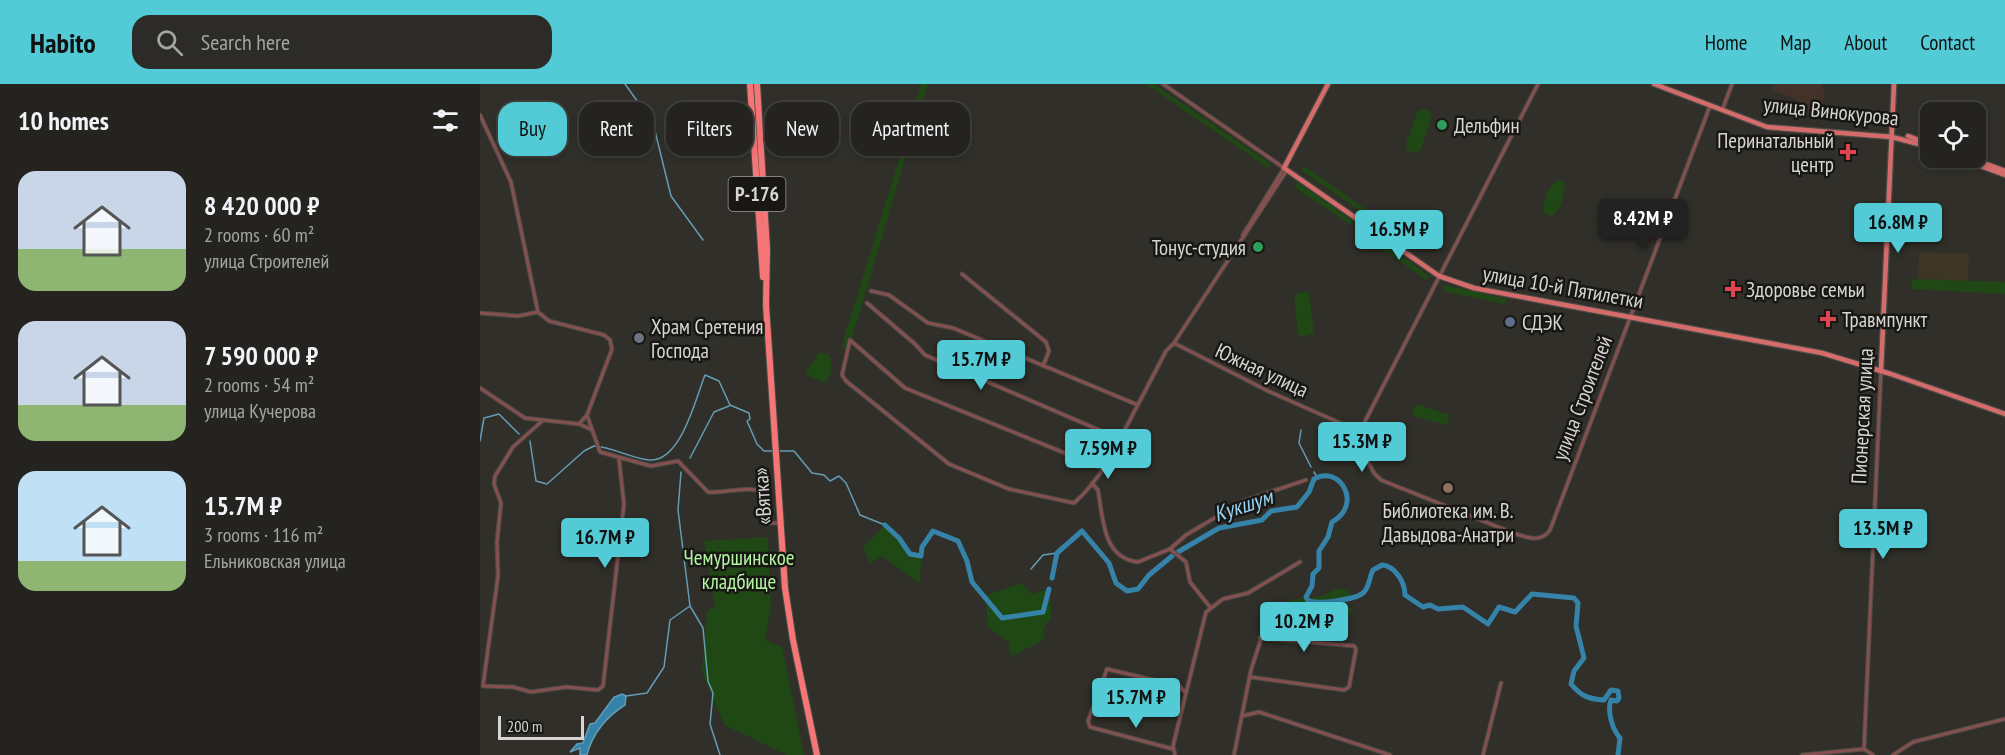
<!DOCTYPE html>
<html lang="en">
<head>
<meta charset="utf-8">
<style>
	:root { --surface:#24231f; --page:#2c2b28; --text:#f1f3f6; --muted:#a3a4a4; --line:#41403d; --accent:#52cbd7 }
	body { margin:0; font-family:"PT Sans Narrow",sans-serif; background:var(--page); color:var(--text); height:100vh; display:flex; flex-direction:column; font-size:22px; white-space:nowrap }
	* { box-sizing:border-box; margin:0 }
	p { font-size:20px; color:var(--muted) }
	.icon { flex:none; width:33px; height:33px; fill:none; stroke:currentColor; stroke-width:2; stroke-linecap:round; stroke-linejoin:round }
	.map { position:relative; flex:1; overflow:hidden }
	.drawer { display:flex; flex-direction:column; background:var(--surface); width:480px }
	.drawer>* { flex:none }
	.top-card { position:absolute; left:18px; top:18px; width:570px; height:54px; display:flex; gap:12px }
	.controls { position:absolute; left:1440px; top:18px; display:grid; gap:12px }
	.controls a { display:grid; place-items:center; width:66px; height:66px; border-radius:12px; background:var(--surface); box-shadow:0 3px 9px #0003,0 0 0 2px var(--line); font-size:30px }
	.scale { position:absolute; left:18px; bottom:15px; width:86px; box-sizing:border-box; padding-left:6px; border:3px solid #d6d5d1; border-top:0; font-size:16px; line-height:21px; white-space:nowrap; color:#d6d5d1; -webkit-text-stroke:4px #181714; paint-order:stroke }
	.price { position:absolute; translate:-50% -51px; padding:0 14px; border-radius:6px; background:var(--accent); color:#111; font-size:20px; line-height:39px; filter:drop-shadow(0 2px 3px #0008) }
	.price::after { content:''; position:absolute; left:50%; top:36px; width:18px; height:14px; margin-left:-9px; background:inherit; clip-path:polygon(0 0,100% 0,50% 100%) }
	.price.selected { background:#222; color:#fff }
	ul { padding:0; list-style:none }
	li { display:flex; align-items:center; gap:18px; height:150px; padding:0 18px }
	li span { display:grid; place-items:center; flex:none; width:168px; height:120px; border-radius:18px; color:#555 }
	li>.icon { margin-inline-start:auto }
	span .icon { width:72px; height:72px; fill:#fffc; stroke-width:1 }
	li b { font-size:26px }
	h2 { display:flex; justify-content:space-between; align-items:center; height:72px; padding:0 18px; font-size:26px }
	.tag { padding:0 21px; border-radius:18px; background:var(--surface); box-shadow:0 3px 9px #0003,0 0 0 2px var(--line); font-size:21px; line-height:54px }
	.tag.selected { background:var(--accent); color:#111 }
	header { display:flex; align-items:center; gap:36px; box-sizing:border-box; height:84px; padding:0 30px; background:var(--accent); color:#111 }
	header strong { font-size:28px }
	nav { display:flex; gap:33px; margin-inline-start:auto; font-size:21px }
	.search { width:420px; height:54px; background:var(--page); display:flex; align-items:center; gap:15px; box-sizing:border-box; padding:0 21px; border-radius:18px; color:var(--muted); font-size:22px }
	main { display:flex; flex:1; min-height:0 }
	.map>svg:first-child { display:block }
	.commercial { fill:#44322a }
	.medical { fill:#3e3625 }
	.green { fill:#204815 }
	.water { fill:#3583a9; stroke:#659cb5; stroke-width:1.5 }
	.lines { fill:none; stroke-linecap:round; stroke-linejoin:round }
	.stream { stroke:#659cb5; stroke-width:1.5 }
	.river { stroke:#3583a9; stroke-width:5 }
	.minor-casing { stroke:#4b4a44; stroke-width:5 }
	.major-casing { stroke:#4b4a44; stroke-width:7 }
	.highway-casing { stroke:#4b4a44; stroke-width:8 }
	.minor { stroke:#83504f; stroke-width:3 }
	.major { stroke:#d56c6c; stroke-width:4.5 }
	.highway { stroke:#f57677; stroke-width:6 }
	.leisure-dot { fill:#2e9e5b; stroke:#181714; stroke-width:2 }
	.health-dot { fill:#e0444e; stroke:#181714; stroke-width:2 }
	.service-dot { fill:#5c6f8a; stroke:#181714; stroke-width:2 }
	.worship-dot { fill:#6b7280; stroke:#181714; stroke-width:2 }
	.education-dot { fill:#8d6e63; stroke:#181714; stroke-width:2 }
	.labels { text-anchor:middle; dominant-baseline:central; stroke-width:5; stroke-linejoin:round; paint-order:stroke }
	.shield { fill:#181714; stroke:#9d9c98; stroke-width:1.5 }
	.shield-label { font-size:20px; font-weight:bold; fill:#d6d5d1 }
	.street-label { font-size:21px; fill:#d6d5d1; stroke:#181714 }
	.poi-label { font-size:21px; fill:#d6d5d1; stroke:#181714; text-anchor:start }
	.park-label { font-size:21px; fill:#b4f4a3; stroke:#181714 }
	.water-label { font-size:22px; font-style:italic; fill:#98d2f3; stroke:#181714 }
</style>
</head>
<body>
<header>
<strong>Habito</strong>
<div class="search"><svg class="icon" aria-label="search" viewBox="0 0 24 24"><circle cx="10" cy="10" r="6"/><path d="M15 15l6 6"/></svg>Search here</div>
<nav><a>Home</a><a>Map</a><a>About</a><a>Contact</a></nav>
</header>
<main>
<section class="drawer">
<h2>10 homes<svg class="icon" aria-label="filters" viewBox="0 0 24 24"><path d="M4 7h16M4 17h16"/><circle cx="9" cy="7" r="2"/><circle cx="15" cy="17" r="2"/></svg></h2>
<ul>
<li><span style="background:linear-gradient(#c9d6e8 65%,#8fb573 0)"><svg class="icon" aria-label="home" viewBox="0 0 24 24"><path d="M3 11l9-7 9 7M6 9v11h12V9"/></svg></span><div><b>8 420 000 ₽</b><p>2 rooms · 60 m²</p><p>улица Строителей</p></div></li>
<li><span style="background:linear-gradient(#c9d6e8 70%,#8fb573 0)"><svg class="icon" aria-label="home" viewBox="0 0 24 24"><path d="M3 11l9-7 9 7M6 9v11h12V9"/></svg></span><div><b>7 590 000 ₽</b><p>2 rooms · 54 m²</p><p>улица Кучерова</p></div></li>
<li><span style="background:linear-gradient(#bfe0f5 75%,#8fb573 0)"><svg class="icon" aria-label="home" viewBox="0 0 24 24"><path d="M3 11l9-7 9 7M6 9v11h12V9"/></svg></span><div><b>15.7M ₽</b><p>3 rooms · 116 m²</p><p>Ельниковская улица</p></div></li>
</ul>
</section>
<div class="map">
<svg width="1525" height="671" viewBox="0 0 1525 671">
	<rect width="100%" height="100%" fill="#302f29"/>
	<path class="commercial" d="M1294,0h49l-1,5 3,1 -4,25 -15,-6 -8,-9 -27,-10z"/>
	<path class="medical" d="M1439,168l50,2 -1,27 -50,-2z"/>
	<path class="green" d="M441,0h7l-15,52 -6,-4z
		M666,0h8l117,80 -3,4z
		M944,25l5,2 3,6 -12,34 -6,2 -7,-3 -1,-6 11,-32z
		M425,56l5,2 -57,193 -7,16 -4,-3 3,-13z
		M824,82l60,42 -2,4 -61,-42z
		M1077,96l7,2c3,10 -4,30 -13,34l-7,-3c-3,-9 5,-28 13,-33z
		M817,98l56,39 -2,4 -57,-38z
		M882,143l67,49 -3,4 -67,-48z
		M1432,195l93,3v12l-93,-5z
		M965,201l62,14 -2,5 -63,-13z
		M826,207l3,3 5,39 -13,4 -3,-3 -4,-39z
		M339,269l9,1c7,9 3,21 -3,29l-18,-8 -1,-3z
		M937,320l32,11 -2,10 -34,-9 -1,-4z
		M405,441l14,13 11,16 11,2 -1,28 -38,-28 -12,7 -7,-16z
		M288,453l3,69 -6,34 17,7 22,108h-17l-63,-30 -22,-54 5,-60 8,-5 -11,-65z
		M541,499l11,11 17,-5 3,28 -9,11 1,12 -34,17 -1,-15 -21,-15 -2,-31z
		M859,504l11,4 1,5c-14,15 -36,10 -54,16l51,-7 5,4 -2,5 -60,9 -6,-2 -8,-9c10,-20 36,-12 49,-19 6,-2 7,-5 13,-6z"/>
	<path class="water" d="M142,610l4,2 -1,9c-18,11 -33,29 -38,50h-7v-7l-10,4 7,-8 6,-1 7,-19 5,-1 19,-26z"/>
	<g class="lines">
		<path class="stream" d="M145,0l28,39 18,73 32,44
			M821,346l-2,13 12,24
			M0,357l4,-23 15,-4 20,20
			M50,357l6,40 11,3 37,-33 10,-5c19,1 36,12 55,14 32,2 46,-60 56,-85l14,6 11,24 19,8 1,6 -3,2 10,23 7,7h10
			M299,367h15l18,22 12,2 6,6 9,-5 7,7 14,32 25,10
			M210,374l24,-46 15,-6
			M834,388l3,5
			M551,485l12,-14 14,-2
			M210,522l13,22 5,53 5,12 -3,31 10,31
			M146,612l21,-3 17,-26 6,-47 20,-14 -12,-96 3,-38"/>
		<path class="river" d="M405,441l14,13 11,16 11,2 1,-9 11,-16 25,10 9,20 5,21 30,36 41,-6 6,-23
			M698,468l41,-24 43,-8 9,-9 26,-4 12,-15 5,-13c25,-15 50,25 18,43l-4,15 -9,14v17l-6,6 -1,12 -6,11 2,4c10,3 49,-1 56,-9 6,-6 5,-15 9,-22l9,-5c13,1 23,17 23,30l18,12 7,-2 8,4 25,-2 25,17 11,-17 16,5 17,-18 42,4 4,5 -2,23 8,32 -10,13 -3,13c10,12 17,15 33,16l7,-10 7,1 1,7 -2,3 -6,-1c-4,11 1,29 9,38l-2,17
			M572,494l5,-25 25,-22 27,32 7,20 11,8 11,-2 11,-14 23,-19"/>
		<g class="minor-casing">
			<path id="minor" d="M683,0l121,84 -41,67
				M1243,24l9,-24
				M0,31l31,67 27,130
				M482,190l84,68 3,9 -6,15
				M391,207l18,4 39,28 25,5 185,77
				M387,219l48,41 10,11 195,84
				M58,228l11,9 55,14 6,5 2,9 -25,66 -8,9
				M0,229l38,3 20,-4
				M694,259l94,48 81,36 25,46 7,7 132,53c14,4 27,11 37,-3l160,-424
				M0,304l45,30 54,6 11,5
				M107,331l13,37 51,14 27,-5 30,31c18,2 46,-10 60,4l2,27h11
				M61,338l-28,25 -18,29 -1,8 7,19 -4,39 1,34 -15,110 30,1 18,5 35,-5 32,3 5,-4 21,-182 -5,-45
				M877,353l181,-353
				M624,385l-199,-81 -55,-48 -8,35 4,6 103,83 60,25 65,14c14,-12 25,-27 35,-43l57,-109 8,-8 113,-173
				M612,399l6,7c5,27 4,68 40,72l32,-13 16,-14 57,-34 63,-21
				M690,465l16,13 4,20 20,25
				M770,593l94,13 5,-3 7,-38 -2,-3 -94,-8
				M762,632l17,-4 131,43
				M693,665l-83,-22 -2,-6 19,-52 72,17 7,7
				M1384,665l17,-379
				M1384,665l9,6
				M695,671l-2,-9 33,-134 17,-13 25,-6 52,-31
				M754,671l17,-85 19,-59
				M1003,671l18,-72
				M1322,671l62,-6
				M1413,671l20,-13 92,-23"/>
		</g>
		<g class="major-casing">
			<path id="major" d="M848,0l-44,84 155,108 35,12 348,65 69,21 114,40
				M1174,0l113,43 125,10 38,10
				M1428,52l22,8
				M1479,74l46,17
				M1490,74l35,13
				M1401,286l13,-286"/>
		</g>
		<g class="highway-casing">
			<path id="highway" d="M270,0l13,193
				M277,0l10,165 -1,56 19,283 8,52 24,115"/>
		</g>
		<use href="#minor" class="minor"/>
		<use href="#major" class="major"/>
		<use href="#highway" class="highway"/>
	</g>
	<g class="leisure-dot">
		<circle cx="962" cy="41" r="6"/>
		<circle cx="778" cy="163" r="6"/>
	</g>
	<g class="health-dot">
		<path d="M1365 59h6v6h6v6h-6v6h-6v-6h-6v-6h6z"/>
		<path d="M1250 196h6v6h6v6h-6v6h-6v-6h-6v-6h6z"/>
		<path d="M1345 226h6v6h6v6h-6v6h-6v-6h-6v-6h6z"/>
	</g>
	<circle class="service-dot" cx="1030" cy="238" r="6"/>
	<circle class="worship-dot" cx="159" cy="254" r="6"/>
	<circle class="education-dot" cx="968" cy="404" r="6"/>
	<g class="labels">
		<rect class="shield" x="248.5" y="93" width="57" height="34" rx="4.5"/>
		<g class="shield-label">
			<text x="277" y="110">Р-176</text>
		</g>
		<g class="street-label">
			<text transform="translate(1351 27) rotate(6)">улица Винокурова</text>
			<text transform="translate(1083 203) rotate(10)">улица 10-й Пятилетки</text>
			<text transform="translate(782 286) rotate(25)">Южная улица</text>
			<text transform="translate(1102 314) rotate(-69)">улица Строителей</text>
			<text transform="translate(1382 332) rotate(-87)">Пионерская улица</text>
			<text transform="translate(282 412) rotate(-94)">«Вятка»</text>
		</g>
		<g class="poi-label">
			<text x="974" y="41">Дельфин</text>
			<text x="1354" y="56" text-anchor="end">Перинатальный<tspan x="1354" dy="24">центр</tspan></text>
			<text x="766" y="163" text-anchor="end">Тонус-студия</text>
			<text x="1266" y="205">Здоровье семьи</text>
			<text x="1362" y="235">Травмпункт</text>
			<text x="1042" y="238">СДЭК</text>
			<text x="171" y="242">Храм Сретения<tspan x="171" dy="24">Господа</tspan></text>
			<text x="968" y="426" text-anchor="middle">Библиотека им. В.<tspan x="968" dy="24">Давыдова-Анатри</tspan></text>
		</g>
		<g class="park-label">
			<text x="259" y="473">Чемуршинское<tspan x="259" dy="24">кладбище</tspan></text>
		</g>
		<g class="water-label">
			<text transform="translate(763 421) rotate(-18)">Кукшум</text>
		</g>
	</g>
</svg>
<div class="controls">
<a><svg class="icon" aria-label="locate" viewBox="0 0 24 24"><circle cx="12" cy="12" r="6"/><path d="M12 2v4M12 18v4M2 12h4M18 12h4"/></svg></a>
</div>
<div class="scale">200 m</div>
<b class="price selected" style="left:1163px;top:166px">8.42M ₽</b>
<b class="price" style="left:1418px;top:170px">16.8M ₽</b>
<b class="price" style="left:919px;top:177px">16.5M ₽</b>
<b class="price" style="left:501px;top:307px">15.7M ₽</b>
<b class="price" style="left:882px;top:389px">15.3M ₽</b>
<b class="price" style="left:628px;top:396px">7.59M ₽</b>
<b class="price" style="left:1403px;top:476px">13.5M ₽</b>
<b class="price" style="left:125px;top:485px">16.7M ₽</b>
<b class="price" style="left:824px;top:569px">10.2M ₽</b>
<b class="price" style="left:656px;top:645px">15.7M ₽</b>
<div class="top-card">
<a class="tag selected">Buy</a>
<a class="tag">Rent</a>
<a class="tag">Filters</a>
<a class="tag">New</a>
<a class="tag">Apartment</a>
</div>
</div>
</main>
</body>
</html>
